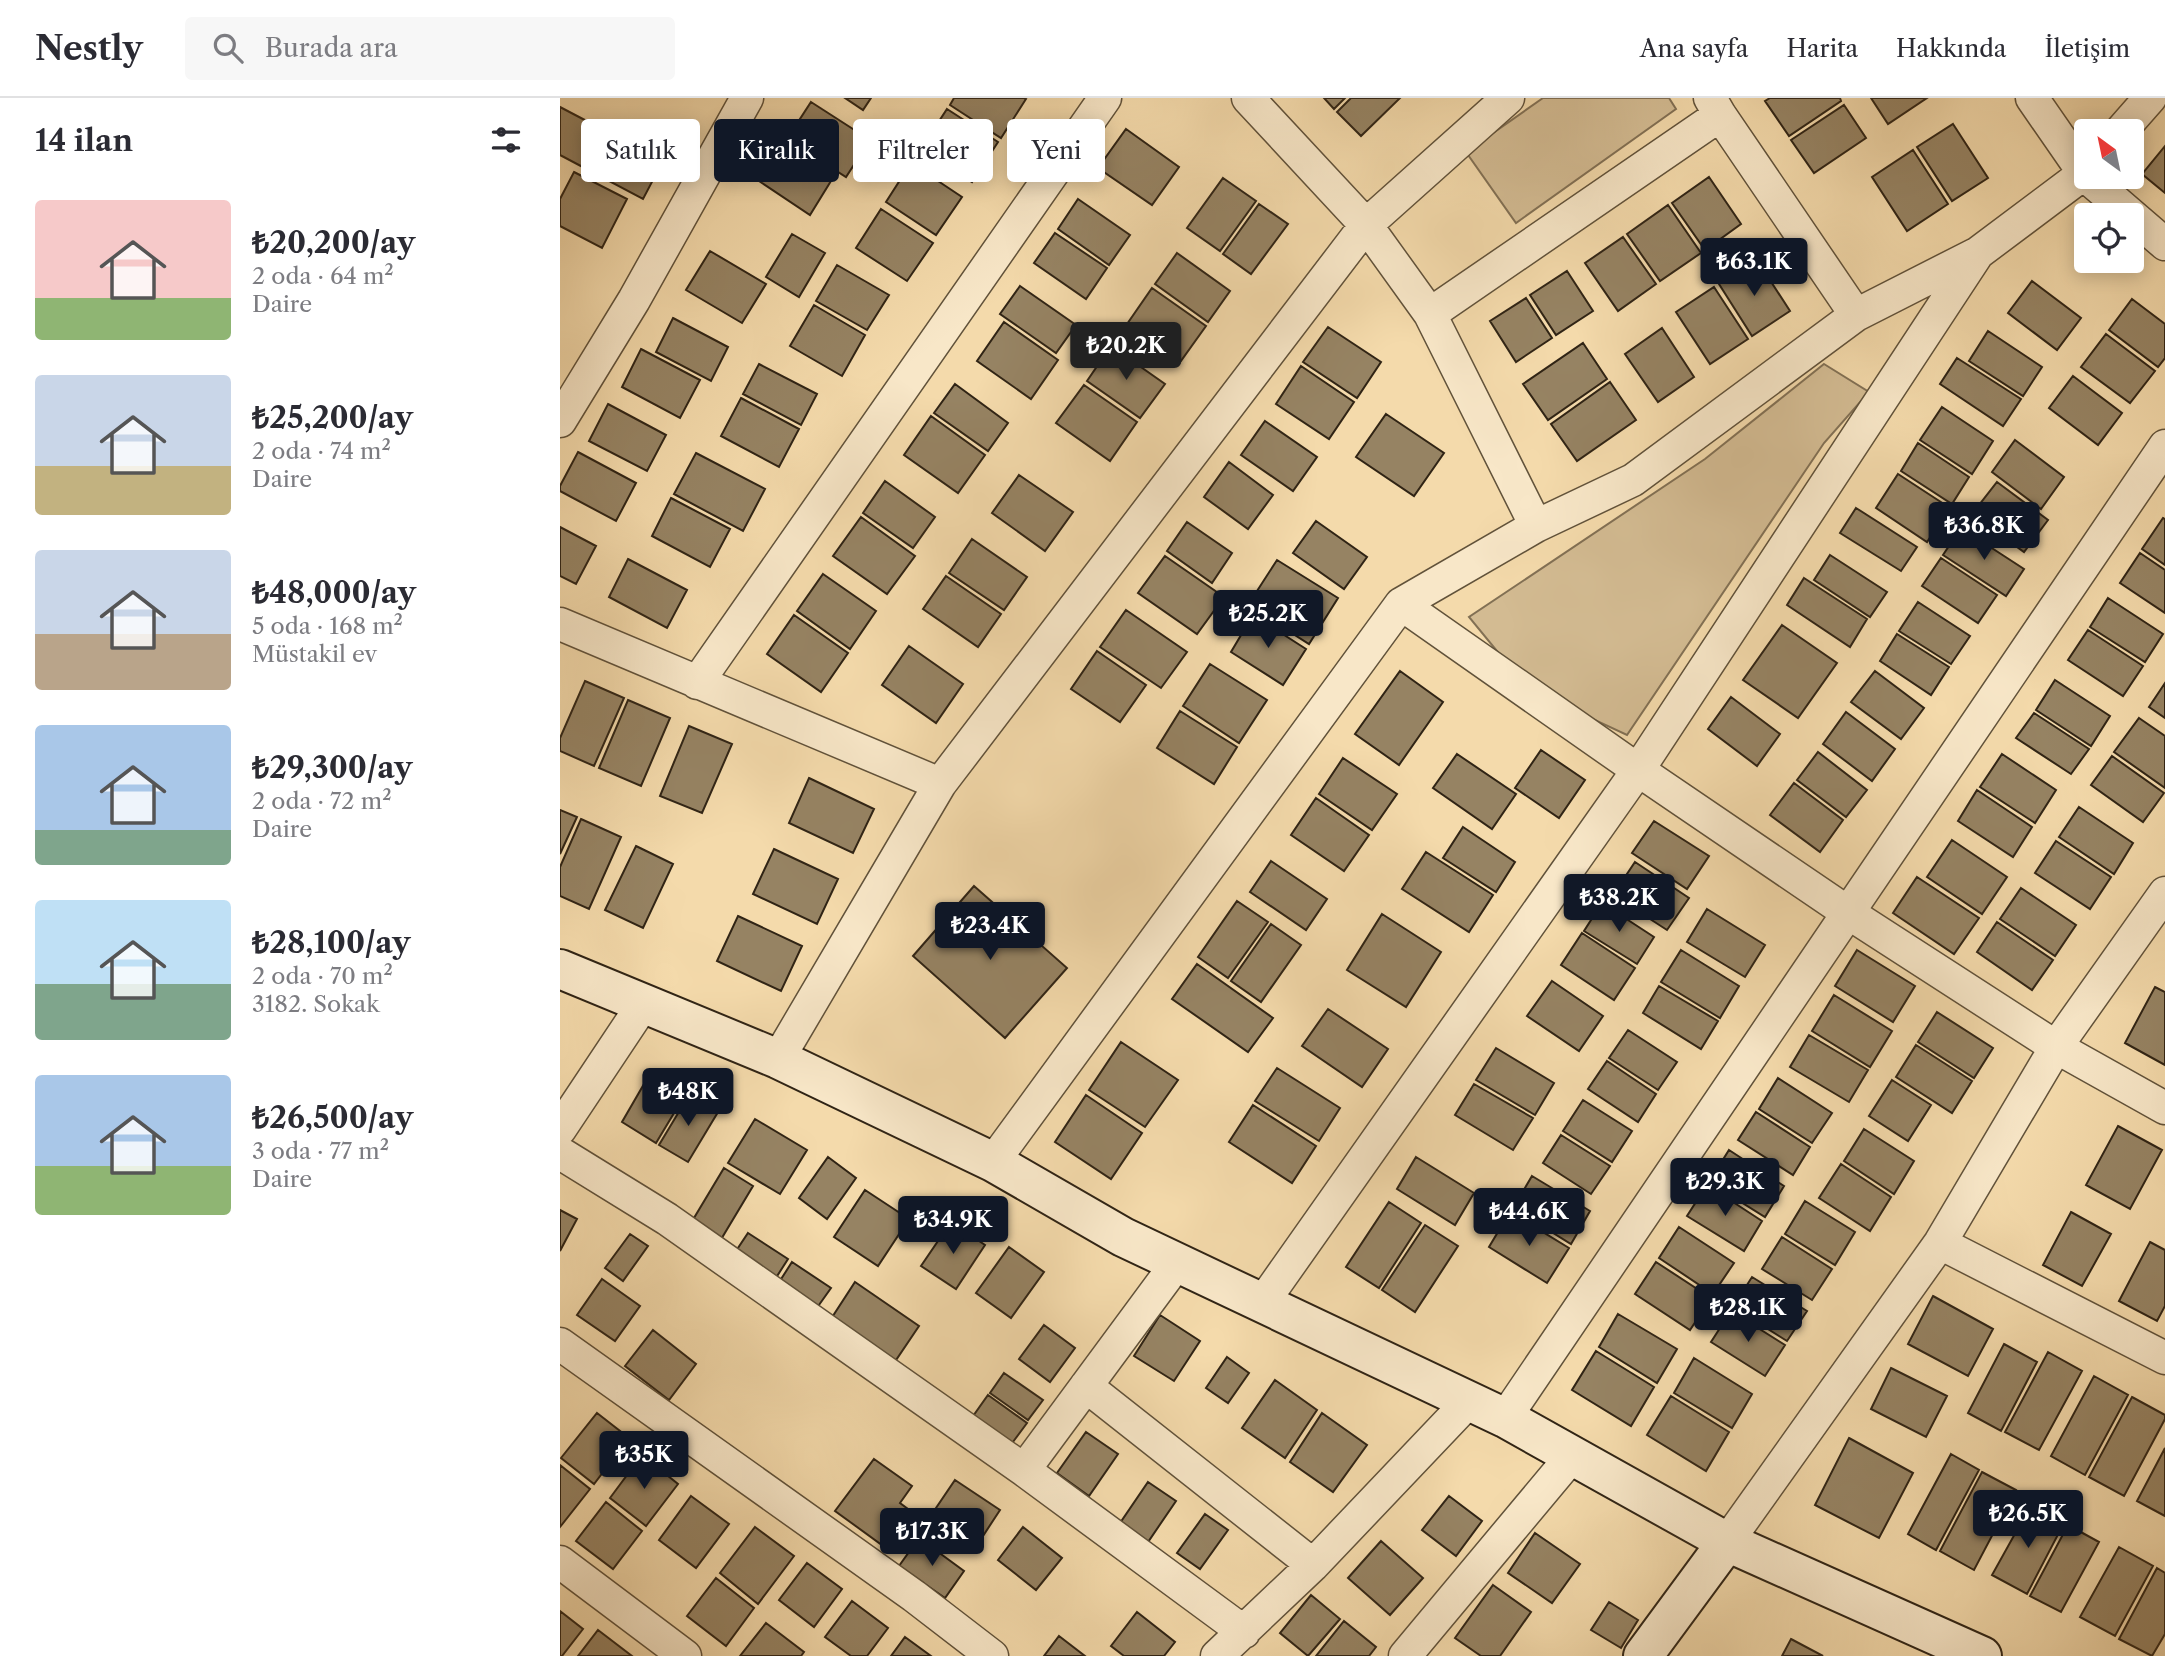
<!DOCTYPE html>
<html lang="tr">
<head>
<meta charset="utf-8">
<style>
	:root { --surface:#fff; --page:#f7f7f7; --text:#2b2b33; --muted:#7c7c81; --line:#e1e1e2; --accent:#111827 }
	body { margin:0; font-family:"Libre Caslon Text",serif; background:var(--page); color:var(--text); height:100vh; display:flex; flex-direction:column; font-size:26px; white-space:nowrap }
	* { box-sizing:border-box; margin:0 }
	p { font-size:23px; color:var(--muted) }
	.icon { flex:none; width:38px; height:38px; fill:none; stroke:currentColor; stroke-width:2; stroke-linecap:round; stroke-linejoin:round }
	.map { position:relative; flex:1; overflow:hidden }
	.sheet { display:flex; flex-direction:column; background:var(--surface); width:560px }
	.sheet>* { flex:none }
	.guide { position:absolute; left:21px; top:21px; width:665px; height:63px; display:flex; gap:14px }
	.needle { width:46px; rotate:327deg }
	.fabs { position:absolute; left:1514px; top:21px; display:grid; gap:14px }
	.fabs a { display:grid; place-items:center; width:70px; height:70px; border-radius:7px; background:var(--surface); box-shadow:0 4px 18px #0003; font-size:35px }
	.price { position:absolute; translate:-50% -60px; padding:0 16px; border-radius:7px; background:var(--accent); color:#fff; font-size:23px; line-height:46px; filter:drop-shadow(0 2px 4px #0008) }
	.price::after { content:''; position:absolute; left:50%; top:42px; width:21px; height:16px; margin-left:-10px; background:inherit; clip-path:polygon(0 0,100% 0,50% 100%) }
	.price.selected { background:#222; color:#fff }
	ul { padding:0; list-style:none }
	li { display:flex; align-items:center; gap:21px; height:175px; padding:0 35px }
	li span { display:grid; place-items:center; flex:none; width:196px; height:140px; border-radius:7px; color:#555 }
	li>.icon { margin-inline-start:auto }
	span .icon { width:84px; height:84px; fill:#fffc; stroke-width:1 }
	li b { font-size:30px }
	h2 { display:flex; justify-content:space-between; align-items:center; height:84px; padding:0 35px; font-size:30px }
	.chip { padding:0 24px; border-radius:7px; background:var(--surface); box-shadow:0 4px 18px #0003; font-size:24px; line-height:63px }
	.chip.selected { background:var(--accent); color:#fff }
	header { display:flex; align-items:center; gap:42px; box-sizing:border-box; height:98px; padding:0 35px; background:var(--surface); border-bottom:2px solid var(--line) }
	header strong { font-size:33px }
	nav { display:flex; gap:38px; margin-inline-start:auto; font-size:24px }
	.search { width:490px; height:63px; background:var(--page); display:flex; align-items:center; gap:18px; box-sizing:border-box; padding:0 24px; border-radius:7px; color:var(--muted); font-size:26px }
	main { display:flex; flex:1; min-height:0 }
	.map>svg:first-child { display:block }
	.green { fill:#d3bb92; stroke:#827054; stroke-width:2 }
	.building { fill:#968363; stroke:#302415; stroke-width:2 }
	.lines { fill:none; stroke-linecap:round; stroke-linejoin:round }
	.street-casing { stroke:#61523a; stroke-width:35 }
	.secondary-casing { stroke:#302415; stroke-width:42 }
	.street { stroke:#f8e7c8; stroke-width:32 }
	.secondary { stroke:#f8e7c8; stroke-width:38 }
</style>
</head>
<body>
<header>
<strong>Nestly</strong>
<div class="search"><svg class="icon" aria-label="search" viewBox="0 0 24 24"><circle cx="10" cy="10" r="6"/><path d="M15 15l6 6"/></svg>Burada ara</div>
<nav><a>Ana sayfa</a><a>Harita</a><a>Hakkında</a><a>İletişim</a></nav>
</header>
<main>
<section class="sheet">
<h2>14 ilan<svg class="icon" aria-label="filters" viewBox="0 0 24 24"><path d="M4 7h16M4 17h16"/><circle cx="9" cy="7" r="2"/><circle cx="15" cy="17" r="2"/></svg></h2>
<ul>
<li><span style="background:linear-gradient(#f6c9c9 70%,#8fb573 0)"><svg class="icon" aria-label="home" viewBox="0 0 24 24"><path d="M3 11l9-7 9 7M6 9v11h12V9"/></svg></span><div><b>₺20,200/ay</b><p>2 oda · 64 m²</p><p>Daire</p></div></li>
<li><span style="background:linear-gradient(#c9d6e8 65%,#c2b280 0)"><svg class="icon" aria-label="home" viewBox="0 0 24 24"><path d="M3 11l9-7 9 7M6 9v11h12V9"/></svg></span><div><b>₺25,200/ay</b><p>2 oda · 74 m²</p><p>Daire</p></div></li>
<li><span style="background:linear-gradient(#c9d6e8 60%,#b9a48a 0)"><svg class="icon" aria-label="home" viewBox="0 0 24 24"><path d="M3 11l9-7 9 7M6 9v11h12V9"/></svg></span><div><b>₺48,000/ay</b><p>5 oda · 168 m²</p><p>Müstakil ev</p></div></li>
<li><span style="background:linear-gradient(#a9c7e8 75%,#7fa58c 0)"><svg class="icon" aria-label="home" viewBox="0 0 24 24"><path d="M3 11l9-7 9 7M6 9v11h12V9"/></svg></span><div><b>₺29,300/ay</b><p>2 oda · 72 m²</p><p>Daire</p></div></li>
<li><span style="background:linear-gradient(#bfe0f5 60%,#7fa58c 0)"><svg class="icon" aria-label="home" viewBox="0 0 24 24"><path d="M3 11l9-7 9 7M6 9v11h12V9"/></svg></span><div><b>₺28,100/ay</b><p>2 oda · 70 m²</p><p>3182. Sokak</p></div></li>
<li><span style="background:linear-gradient(#a9c7e8 65%,#8fb573 0)"><svg class="icon" aria-label="home" viewBox="0 0 24 24"><path d="M3 11l9-7 9 7M6 9v11h12V9"/></svg></span><div><b>₺26,500/ay</b><p>3 oda · 77 m²</p><p>Daire</p></div></li>
</ul>
</section>
<div class="map">
<svg width="1605" height="1558" viewBox="0 0 1605 1558">
	<rect width="100%" height="100%" fill="#f4daab"/>
	<filter id="stains"><feTurbulence type="fractalNoise" baseFrequency=".00286" numOctaves="4"/><feColorMatrix values="0 0 0 0 .2 0 0 0 0 .09 0 0 0 0 .02 0 0 0 .5 -.17"/></filter>
	<radialGradient id="worn" r=".72"><stop offset=".6" stop-color="#630" stop-opacity="0"/><stop offset="1" stop-color="#630" stop-opacity=".3"/></radialGradient>
	<path class="green" d="M983,0h126l7,11 -160,114 -50,-71z
		M1264,266l45,28 -45,51 -197,292 -71,-33 -55,-46 -32,-39 236,-158z"/>
	<path class="building" d="M285,0h26l-8,12z
		M394,0h70l2,1 -25,39 -51,-33z
		M764,0h21l-11,11z
		M791,0h49l-39,38 -24,-24z
		M1210,0h70l1,3 -52,35 -24,-35z
		M1311,0h56l-39,26z
		M251,4l59,38 -24,37 -59,-38z
		M1284,7l22,33 -52,35 -23,-33z
		M0,9l103,54 -20,38 -83,-44z
		M387,11l51,33 -26,40 -51,-33z
		M1393,26l35,54 -36,23 -35,-54z
		M566,31l53,38 -27,38 -54,-37z
		M224,45l50,33 -24,39 -51,-34z
		M1605,48v47l-23,-19z
		M1353,52l35,54 -41,27 -35,-54z
		M351,65l51,34 -26,38 -50,-33z
		M14,74l53,27 -25,49 -42,-22v-27z
		M1149,79l32,47 -36,26 -33,-47z
		M663,80l33,23 -36,50 -33,-23z
		M518,101l52,36 -21,30 -51,-36z
		M699,106l29,20 -37,50 -28,-20z
		M1108,107l33,48 -41,28 -33,-47z
		M321,111l52,34 -26,38 -51,-33z
		M495,135l52,35 -21,31 -52,-36z
		M232,136l33,19 -26,44 -33,-20z
		M1063,139l33,47 -38,27 -33,-48z
		M150,153l56,33 -24,39 -56,-33z
		M617,155l53,38 -22,31 -53,-38z
		M1197,162l33,51 -38,25 -33,-52z
		M277,167l52,30 -22,35 -51,-29z
		M1007,173l26,40 -37,24 -26,-40z
		M1472,183l49,37 -24,32 -49,-37z
		M460,188l56,39 -20,28 -56,-39z
		M1154,189l34,52 -38,25 -34,-52z
		M592,190l54,38 -28,39 -53,-38z
		M966,200l26,40 -36,24 -26,-41z
		M1572,201l33,25v34l-7,9 -49,-37z
		M254,207l51,30 -23,41 -52,-30z
		M113,220l55,29 -17,34 -55,-29z
		M444,224l54,38 -27,39 -54,-38z
		M768,229l53,35 -24,36 -54,-36z
		M1102,230l32,49 -36,25 -33,-48z
		M1428,233l54,36 -19,29 -54,-35z
		M1546,236l49,37 -25,32 -49,-36z
		M1023,245l24,36 -59,41 -25,-36z
		M551,248l54,38 -25,34 -53,-37z
		M81,251l59,31 -20,38 -58,-31z
		M1397,260l64,41 -18,27 -63,-42z
		M199,266l58,30 -16,31 -58,-31z
		M741,268l53,36 -25,37 -53,-35z
		M1513,278l49,37 -24,32 -49,-37z
		M1050,284l26,38 -59,41 -26,-37z
		M395,286l53,39 -20,28 -54,-38z
		M524,287l53,37 -27,39 -54,-38z
		M181,300l58,31 -20,38 -58,-31z
		M48,306l58,31 -19,36 -58,-30z
		M1382,309l51,34 -21,33 -52,-34z
		M826,316l58,39 -30,43 -58,-39z
		M371,318l54,39 -27,38 -54,-38z
		M705,323l52,36 -24,34 -52,-36z
		M1455,342l49,37 -23,32 -49,-37z
		M1358,345l51,34 -17,27 -51,-33z
		M18,354l58,31 -20,38 -56,-30v-5z
		M136,355l69,36 -22,42 -69,-37z
		M669,364l44,33 -25,34 -44,-32z
		M1338,376l52,34 -23,34 -51,-34z
		M459,377l54,37 -28,39 -53,-38z
		M325,383l50,36 -22,31 -50,-35z
		M1437,384l51,38 -24,32 -52,-38z
		M111,400l59,31 -20,38 -58,-31z
		M1296,410l61,39 -16,24 -61,-38z
		M301,419l54,39 -28,38 -54,-38z
		M1603,420l2,1v46l-23,-16z
		M756,423l51,36 -23,32 -51,-36z
		M627,424l45,31 -20,30 -45,-32z
		M0,429l36,19 -20,38 -16,-8z
		M1401,430l63,41 -18,27 -63,-41z
		M412,441l55,38 -23,33 -55,-37z
		M1580,455l25,17v43l-45,-30z
		M1270,457l57,37 -17,25 -56,-37z
		M605,458l59,41 -27,37 -59,-41z
		M1381,460l56,37 -19,28 -56,-37z
		M68,461l59,31 -20,38 -58,-31z
		M717,462l61,38 -29,46 -61,-39z
		M263,476l53,37 -26,38 -53,-38z
		M386,478l55,38 -23,33 -55,-38z
		M1244,480l63,41 -17,28 -63,-42z
		M1548,500l55,36 -18,28 -55,-35z
		M1358,504l52,34 -19,28 -52,-33z
		M566,512l61,42 -26,36 -61,-41z
		M234,517l54,38 -27,39 -54,-38z
		M693,517l53,34 -23,36 -52,-33z
		M1222,527l55,38 -39,55 -55,-38z
		M1528,532l55,36 -20,30 -55,-36z
		M1337,536l52,33 -18,28 -51,-34z
		M349,548l54,38 -27,39 -54,-38z
		M537,553l49,34 -26,37 -49,-33z
		M650,566l57,36 -28,43 -56,-37z
		M840,573l43,31 -44,63 -44,-31z
		M1315,573l49,37 -23,31 -50,-37z
		M1495,582l55,36 -19,30 -55,-36z
		M25,583l39,17 -30,68 -34,-15v-13z
		M1605,585v35l-16,-11z
		M1171,599l49,37 -23,32 -49,-37z
		M68,602l42,18 -29,68 -42,-18z
		M620,613l57,36 -23,37 -57,-36z
		M1286,614l49,37 -23,32 -49,-37z
		M1474,615l55,36 -18,25 -55,-36z
		M1579,620l26,18v52l-51,-36z
		M129,628l43,18 -30,69 -42,-17z
		M981,652l44,30 -26,38 -44,-30z
		M1258,654l49,38 -21,27 -49,-37z
		M897,656l59,40 -24,35 -59,-41z
		M1442,656l54,36 -21,33 -55,-36z
		M1552,658l52,37 -21,29 -52,-37z
		M783,660l54,36 -25,36 -53,-36z
		M249,680l65,31 -21,44 -64,-30z
		M1234,685l49,37 -23,32 -50,-37z
		M1417,692l55,37 -19,30 -55,-36z
		M756,700l53,37 -25,36 -53,-36z
		M1519,709l54,36 -19,31 -55,-37z
		M0,712l17,7 -17,37z
		M21,721l40,18 -32,72 -29,-13v-29z
		M1094,723l55,35 -22,33 -55,-36z
		M903,729l52,35 -19,30 -53,-34z
		M1392,742l55,37 -25,37 -55,-37z
		M1496,743l55,36 -21,32 -55,-36z
		M76,748l37,18 -30,64 -38,-18z
		M214,751l64,30 -21,45 -64,-30z
		M866,754l67,43 -24,37 -67,-43z
		M711,763l56,38 -21,31 -56,-38z
		M1075,764l54,36 -22,32 -54,-35z
		M1357,779l62,41 -25,36 -61,-41z
		M414,788l93,82 -62,70 -92,-82z
		M1461,790l55,37 -21,31 -55,-37z
		M677,803l31,21 -40,56 -30,-21z
		M1042,805l52,34 -17,27 -53,-33z
		M1147,811l58,36 -20,32 -58,-35z
		M822,816l59,38 -35,55 -59,-37z
		M178,818l64,30 -21,45 -64,-30z
		M1437,824l56,38 -21,30 -55,-38z
		M711,826l30,21 -40,57 -30,-21z
		M1022,835l53,35 -21,32 -53,-35z
		M1121,852l58,36 -19,32 -59,-36z
		M1297,852l58,36 -22,36 -58,-36z
		M637,866l76,54 -25,34 -76,-53z
		M992,883l51,35 -24,35 -52,-35z
		M1099,888l59,35 -17,28 -58,-36z
		M1595,889l10,5v73l-40,-22z
		M1274,897l58,36 -22,36 -58,-36z
		M768,911l60,40 -26,38 -60,-41z
		M1377,914l56,36 -19,30 -56,-36z
		M1068,932l49,32 -19,28 -49,-32z
		M1249,937l59,35 -19,32 -59,-35z
		M561,944l57,38 -33,47 -56,-37z
		M1356,947l56,36 -20,32 -56,-36z
		M936,950l58,35 -19,32 -59,-35z
		M1047,963l49,33 -18,28 -50,-33z
		M717,970l63,40 -21,33 -64,-40z
		M91,974l35,21 -30,50 -34,-21z
		M1218,980l54,35 -20,30 -53,-34z
		M1332,982l39,25 -23,36 -39,-25z
		M914,986l59,34 -20,32 -58,-35z
		M129,997l29,17 -30,50 -29,-17z
		M526,997l56,38 -31,46 -56,-37z
		M1023,1002l49,31 -20,31 -49,-31z
		M693,1007l63,41 -24,37 -63,-41z
		M1196,1014l54,35 -17,28 -55,-35z
		M195,1021l52,31 -27,44 -52,-31z
		M1558,1028l44,24 -32,59 -44,-24z
		M1304,1031l50,32 -20,33 -50,-33z
		M1001,1037l49,31 -19,28 -48,-31z
		M1169,1052l55,36 -19,31 -56,-35z
		M268,1059l28,21 -29,41 -28,-21z
		M856,1059l58,36 -19,32 -58,-36z
		M1281,1066l50,33 -21,34 -51,-33z
		M164,1070l29,18 -33,55 -29,-18z
		M972,1078l58,35 -19,33 -58,-36z
		M1147,1087l55,36 -18,30 -57,-35z
		M305,1092l44,29 -31,47 -44,-29z
		M1245,1103l50,31 -20,33 -50,-31z
		M829,1104l32,21 -42,65 -33,-21z
		M0,1112l17,9 -17,32z
		M950,1114l59,36 -22,35 -58,-36z
		M1511,1114l40,22 -29,52 -39,-21z
		M391,1124l34,23 -29,44 -35,-23z
		M865,1127l33,21 -43,66 -33,-22z
		M1119,1129l55,36 -21,31 -54,-36z
		M188,1135l40,26 -16,25 -40,-27z
		M70,1136l18,12 -25,35 -18,-13z
		M1222,1139l50,32 -20,31 -50,-31z
		M1590,1144l15,8v56l-8,15 -38,-20z
		M449,1149l35,25 -33,46 -35,-25z
		M232,1164l39,26 -17,24 -38,-25z
		M1096,1164l55,36 -21,32 -55,-36z
		M1192,1179l55,34 -20,30 -54,-34z
		M42,1181l38,27 -25,35 -38,-26z
		M295,1184l64,44 -27,40 -63,-44z
		M1373,1198l60,33 -25,47 -60,-32z
		M1171,1213l54,34 -20,31 -54,-34z
		M1058,1216l59,35 -20,34 -58,-36z
		M600,1217l40,26 -26,40 -40,-25z
		M484,1227l31,23 -25,34 -31,-23z
		M93,1232l43,34 -27,36 -44,-34z
		M1444,1246l33,18 -36,69 -33,-18z
		M1036,1253l58,36 -23,39 -59,-36z
		M1488,1254l34,19 -43,79 -34,-18z
		M667,1259l22,16 -21,30 -22,-15z
		M1134,1260l58,36 -20,34 -58,-35z
		M1331,1270l56,28 -21,41 -55,-28z
		M444,1275l39,27 -15,20 -38,-27z
		M1534,1278l34,19 -43,80 -34,-19z
		M715,1282l42,30 -32,48 -43,-30z
		M428,1297l39,28 -17,23 -39,-27z
		M1111,1298l58,36 -23,39 -59,-36z
		M1572,1299l33,18v4l-41,77 -35,-19z
		M37,1315l32,25 -35,46 -33,-26z
		M762,1315l45,32 -34,47 -43,-30z
		M526,1334l32,22 -29,42 -32,-23z
		M1289,1340l64,35 -34,65 -64,-33z
		M1605,1350v68l-28,-15z
		M1391,1356l28,16 -43,80 -28,-16z
		M82,1357l36,29 -32,42 -36,-28z
		M314,1361l38,27 -12,17 12,9 -26,36 -51,-37z
		M0,1367l30,24 -30,38z
		M1422,1374l34,18 -42,80 -34,-19z
		M395,1382l45,30 -19,29 -45,-31z
		M588,1384l28,19 -30,44 -28,-19z
		M131,1398l38,28 -33,44 -37,-28z
		M889,1398l33,25 -26,35 -34,-26z
		M46,1404l36,29 -29,38 -37,-28z
		M1471,1407l33,18 -37,71 -35,-19z
		M645,1416l23,16 -28,39 -23,-16z
		M1508,1427l31,17 -38,70 -31,-16z
		M195,1429l39,29 -36,48 -38,-31z
		M463,1429l39,31 -26,32 -38,-30z
		M975,1435l45,31 -28,39 -44,-30z
		M359,1440l45,33 -19,27 -46,-32z
		M821,1443l42,37 -33,37 -42,-37z
		M1559,1449l34,19 -38,70 -35,-19z
		M247,1465l35,26 -28,38 -35,-27z
		M1597,1470l8,5v61l-13,22 -33,-17z
		M156,1480l38,30 -28,38 -39,-30z
		M933,1487l38,27 -31,44h-19l-26,-18z
		M751,1497l29,24 -32,37 -28,-23z
		M292,1503l36,27 -21,28h-16l-26,-19z
		M1049,1504l29,18 -17,28 -30,-18z
		M0,1513l23,18 -21,27h-2z
		M577,1514l38,30 -11,14h-40l-13,-10z
		M784,1523l32,26 -7,9h-53z
		M206,1525l38,29 -3,4h-61z
		M38,1532l34,26h-54z
		M499,1538l26,20h-41z
		M345,1539l26,19h-40z
		M1231,1541l32,17h-41z"/>
	<g class="lines">
		<g class="street-casing">
			<path id="street" d="M688,0l118,127 64,89 106,212
				M1150,0l10,17 136,200
				M1472,0l54,78
				M1561,33l29,-33
				M1527,79l78,67
				M870,216l290,-199
				M0,323l74,-121 113,-202
				M841,506l237,166 209,142 209,135 109,61
				M0,526l380,160
				M137,585l408,-585
				M218,961l162,-275 426,-559 142,-127
				M0,1031l84,-126
				M0,1055l107,66 357,251 220,162
				M433,1064l408,-558 135,-78 97,-46 223,-165 122,-62 108,-81
				M1380,1145l225,115
				M703,1204l375,-532 338,-514
				M0,1246l354,252 78,60
				M526,1288l227,179
				M945,1320l660,-972
				M464,1372l153,-207
				M1167,1444l213,-299 116,-196 109,-154
				M0,1464l125,94
				M657,1558l96,-91 156,-164
				M845,1558l167,-200"/>
		</g>
		<g class="secondary-casing">
			<path id="secondary" d="M0,871l218,90 215,103 130,75 382,181 222,124 255,114
				M1083,1558l84,-114"/>
		</g>
		<use href="#street" class="street"/>
		<use href="#secondary" class="secondary"/>
	</g>
	<rect width="100%" height="100%" filter="url(#stains)"/>
	<rect width="100%" height="100%" fill="url(#worn)"/>
</svg>
<div class="fabs">
<a><svg class="needle" viewBox="-14 -14 28 28"><path d="M0-13l5 13h-10z" fill="#e53935"/><path d="M0 13l5-13h-10z" fill="#7c7c81"/></svg></a>
<a><svg class="icon" aria-label="locate" viewBox="0 0 24 24"><circle cx="12" cy="12" r="6"/><path d="M12 2v4M12 18v4M2 12h4M18 12h4"/></svg></a>
</div>
<b class="price" style="left:1194px;top:200px">₺63.1K</b>
<b class="price selected" style="left:566px;top:284px">₺20.2K</b>
<b class="price" style="left:1424px;top:464px">₺36.8K</b>
<b class="price" style="left:708px;top:552px">₺25.2K</b>
<b class="price" style="left:1059px;top:836px">₺38.2K</b>
<b class="price" style="left:430px;top:864px">₺23.4K</b>
<b class="price" style="left:128px;top:1030px">₺48K</b>
<b class="price" style="left:1165px;top:1120px">₺29.3K</b>
<b class="price" style="left:969px;top:1150px">₺44.6K</b>
<b class="price" style="left:393px;top:1158px">₺34.9K</b>
<b class="price" style="left:1188px;top:1246px">₺28.1K</b>
<b class="price" style="left:84px;top:1393px">₺35K</b>
<b class="price" style="left:1468px;top:1452px">₺26.5K</b>
<b class="price" style="left:372px;top:1470px">₺17.3K</b>
<div class="guide">
<a class="chip">Satılık</a>
<a class="chip selected">Kiralık</a>
<a class="chip">Filtreler</a>
<a class="chip">Yeni</a>
</div>
</div>
</main>
</body>
</html>
